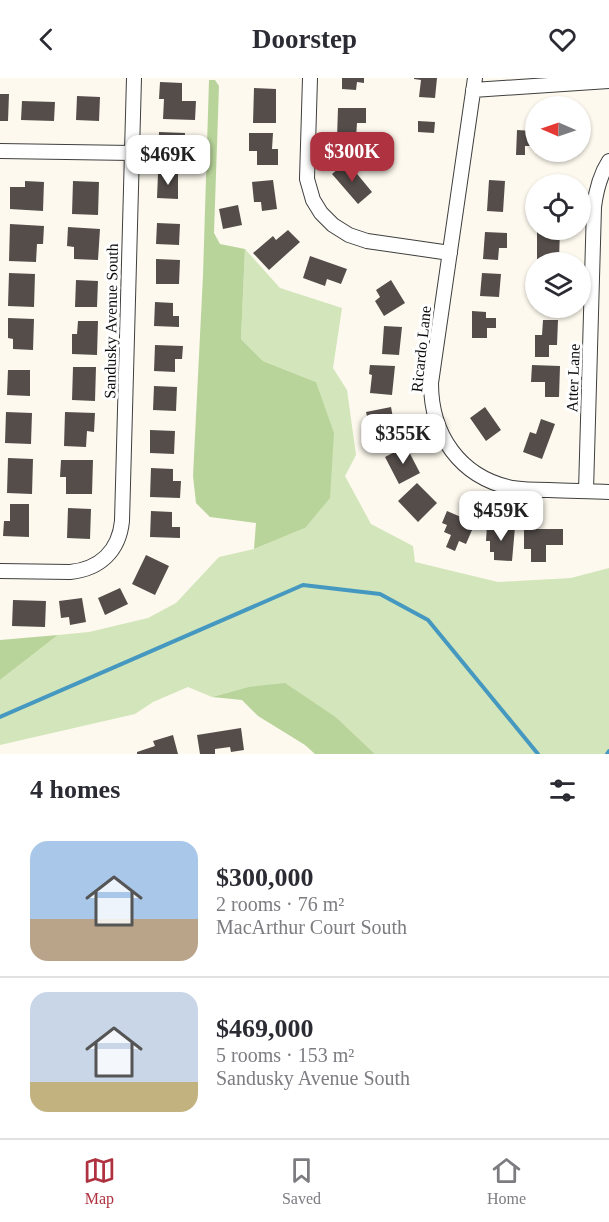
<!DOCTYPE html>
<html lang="en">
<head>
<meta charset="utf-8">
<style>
	:root { --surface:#fff; --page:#f7f7f7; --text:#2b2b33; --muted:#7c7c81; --line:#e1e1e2; --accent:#af3240 }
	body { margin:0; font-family:Georgia,serif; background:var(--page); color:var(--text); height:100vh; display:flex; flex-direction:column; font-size:22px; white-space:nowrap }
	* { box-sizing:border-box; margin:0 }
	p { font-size:20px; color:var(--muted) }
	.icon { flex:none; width:33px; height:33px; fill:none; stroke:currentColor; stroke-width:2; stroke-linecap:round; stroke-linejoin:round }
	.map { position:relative; height:676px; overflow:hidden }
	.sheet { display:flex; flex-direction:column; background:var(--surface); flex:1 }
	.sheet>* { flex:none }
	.needle { width:39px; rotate:272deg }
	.fabs { position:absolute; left:525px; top:18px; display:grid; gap:12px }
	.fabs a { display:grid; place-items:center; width:66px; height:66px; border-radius:50%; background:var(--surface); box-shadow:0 2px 4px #0004; font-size:30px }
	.price { position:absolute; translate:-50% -51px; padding:0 14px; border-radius:12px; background:#fff; color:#222; font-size:20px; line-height:39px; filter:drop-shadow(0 2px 3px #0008) }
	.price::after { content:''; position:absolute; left:50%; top:36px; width:18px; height:14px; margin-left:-9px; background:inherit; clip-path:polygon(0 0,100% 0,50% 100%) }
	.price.active { background:var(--accent); color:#fff }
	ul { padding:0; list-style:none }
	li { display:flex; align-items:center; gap:18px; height:150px; padding:0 30px }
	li+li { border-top:2px solid var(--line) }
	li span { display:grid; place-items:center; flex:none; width:168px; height:120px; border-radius:18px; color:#555 }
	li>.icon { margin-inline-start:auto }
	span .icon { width:72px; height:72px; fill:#fffc; stroke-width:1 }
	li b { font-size:26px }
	h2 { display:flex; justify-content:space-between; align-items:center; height:72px; padding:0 30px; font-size:26px }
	header { display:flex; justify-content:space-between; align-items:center; height:78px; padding:0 30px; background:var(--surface); font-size:27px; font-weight:800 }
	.menu { display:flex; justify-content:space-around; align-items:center; height:84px; border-top:2px solid var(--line); background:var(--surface); font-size:16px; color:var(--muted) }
	.menu a { display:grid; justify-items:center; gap:3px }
	.menu .active { color:var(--accent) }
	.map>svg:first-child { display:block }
	.green { fill:#d3e5ba }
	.forest { fill:#b9d49b }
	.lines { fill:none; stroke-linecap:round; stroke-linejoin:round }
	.stream { stroke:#4598c0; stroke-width:4 }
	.building { fill:#544d4a }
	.minor-casing { stroke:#3f3f3f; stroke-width:16 }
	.minor { stroke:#fff; stroke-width:14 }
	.labels { text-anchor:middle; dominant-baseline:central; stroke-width:6; stroke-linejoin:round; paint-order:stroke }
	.street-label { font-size:16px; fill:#0c0c0c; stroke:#fff }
</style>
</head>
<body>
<header><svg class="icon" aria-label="back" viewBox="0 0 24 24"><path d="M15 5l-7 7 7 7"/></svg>Doorstep<svg class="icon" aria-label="heart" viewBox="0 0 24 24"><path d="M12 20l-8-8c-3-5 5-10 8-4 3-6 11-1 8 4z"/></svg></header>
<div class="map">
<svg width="609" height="676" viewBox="0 0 609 676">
	<rect width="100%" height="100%" fill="#fdf9ee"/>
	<path class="green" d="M245,171l35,39 62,20 -9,60 14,22 9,65 -11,21 26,48 42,22 2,16 83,20 73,-4 38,-10v186h-234l-38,-36 -89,-31 -36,10 -24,-10 -35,15 -18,12 -135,31v-65l58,-45 31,-3 59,-14 28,-15 43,-46 35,-8 51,-21 11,-146 -53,-21 -22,-22z"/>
	<path class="forest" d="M209,2h6l4,6 -5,147 6,11 25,5 -4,90 22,22 53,21 18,51 -4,65 -25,30 -51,21 2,-26 -46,-6 -14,-14 -3,-27 10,-201z
		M58,557l-58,45v-40z
		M285,605l52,35 38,36h-60l-10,-9 -47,-29 -16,-16 -30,-3 36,-10z"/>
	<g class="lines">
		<path class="stream" d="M0,639l303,-132 77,9 48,26 110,134
			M607,676l2,-3"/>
	</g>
	<path class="building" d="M342,0h22v5l-7,-1 -1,8 -14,-1z
		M414,0h23l-2,20 -16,-1 2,-17 -7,-1z
		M160,4l22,1v18h14l-1,19 -32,-1 1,-20h-5z
		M254,10l22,1v34h-23z
		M0,16h9l-1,27h-8z
		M77,18l23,1 -1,24 -23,-1z
		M22,23l33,1 -1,19 -33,-1z
		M338,30h28v15h-9l-1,15h-19z
		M418,43l17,1 -1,11 -16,-1z
		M517,52l16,1v15h-8v9h-9z
		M159,54l26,1 -1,27 -26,-1z
		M249,55h24l-1,16h6v16h-21v-14h-8z
		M345,85l7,7 1,-1 19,23 -14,12 -26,-30z
		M158,96h20v25l-21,-1z
		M273,102l4,29 -15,2 -1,-9h-7l-2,-20z
		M489,102l16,1 -2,31 -16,-1z
		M25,103l19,1 -1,29 -33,-2v-22h15z
		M73,103l26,1 -1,33 -26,-1z
		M238,127l4,20 -19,4 -4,-20z
		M157,145l23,1 -1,21 -23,-1z
		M10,146l34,2 -1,18h-6l-1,18 -27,-1z
		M68,149l32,2 -2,31 -24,-1v-12l-7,-1z
		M288,152l12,12 -31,28 -16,-17 20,-17 3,4z
		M537,152h23l-1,30 -22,-1z
		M485,154l22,1v15h-8l-1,12 -15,-1z
		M310,178l37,13 -6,15 -14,-5 -2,7 -22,-8z
		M156,181l24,1 -1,24h-23z
		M9,195l26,1 -1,33 -26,-1z
		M482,195l19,1 -2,23 -19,-1z
		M76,202l22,1 -1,26h-22z
		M391,202l14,23 -21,13 -9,-15 5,-4 -4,-7z
		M155,224l18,1v13h6v11l-25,-1z
		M472,233l14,1v6h10v10h-9v10h-15z
		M8,240l26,1 -1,31 -20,-1v-10l-5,-1z
		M543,242h15l-1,25h-8v12h-14v-22h7z
		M78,243h20l-1,34 -25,-1v-20h5z
		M384,248l18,1 -3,28 -17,-1z
		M155,267l28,1 -1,13h-7v13l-21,-1z
		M370,287l25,1 -3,29 -22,-2 2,-18 -3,-1z
		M532,287l28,1 -1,31h-14v-15h-14z
		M73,289h23l-1,34 -23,-1z
		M8,292h22v26l-23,-1z
		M154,308l23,1 -1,24 -23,-1z
		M391,329l5,27 -24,5 -6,-27z
		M485,329l16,23 -15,11 -16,-23z
		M6,334l26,1 -1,31 -26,-1z
		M65,334l30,1 -1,19 -7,-1 -1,16 -22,-1z
		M541,341l14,5 -13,35 -19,-7 7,-20 6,2z
		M150,352l25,1 -1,23 -24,-1z
		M406,368l14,27 -21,11 -14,-27z
		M8,380l25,1 -1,35 -25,-1z
		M61,382h32l-1,34h-26v-17h-6z
		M151,390l22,1v12h8l-1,17 -30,-1z
		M417,405l20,20 -19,19 -20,-21z
		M10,426h19v33l-26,-1 1,-15h6z
		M68,430l23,1 -1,30 -23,-1z
		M151,433l21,1v15h8v11l-30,-1z
		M447,433l28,12 -9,21 -7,-3 -4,10 -9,-4 5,-12 -7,-3 3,-7 -5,-2z
		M487,447l28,2 -3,34 -18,-1v-8h-4v-11h-4z
		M524,451h39v16h-17v17h-15v-13h-7z
		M146,477l23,11 -14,29 -23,-11z
		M120,510l8,16 -23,11 -7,-17z
		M82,520l4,24 -16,3 -1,-8 -8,1 -2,-17z
		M13,522l33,1 -1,26 -33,-1z
		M241,650l3,22 -13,2 -1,-5 -15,2v5h-15l-3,-19z
		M173,657l5,19h-41v-2l18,-6 -2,-5z"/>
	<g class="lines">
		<g class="minor-casing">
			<path id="minor" d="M310,0l-3,101 6,21 8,13 12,12 16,10 18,6 83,12
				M475,0l-44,305c0,52 29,94 81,105 12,2 24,2 37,2 20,1 40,1 60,2
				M473,12l136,-9
				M0,73l132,2
				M586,413l8,-284c2,-16 6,-32 15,-46
				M0,493l70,1c30,-3 49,-21 52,-51l12,-443"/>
		</g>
		<use href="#minor" class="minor"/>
	</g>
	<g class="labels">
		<g class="street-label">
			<text transform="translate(111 243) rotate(-89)">Sandusky Avenue South</text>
			<text transform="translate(421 271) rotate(-84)">Ricardo Lane</text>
			<text transform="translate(573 300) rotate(-88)">Atter Lane</text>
		</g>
	</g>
</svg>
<div class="fabs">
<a><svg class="needle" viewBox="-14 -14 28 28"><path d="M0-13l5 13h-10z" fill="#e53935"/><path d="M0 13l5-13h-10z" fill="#7c7c81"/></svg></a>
<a><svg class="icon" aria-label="locate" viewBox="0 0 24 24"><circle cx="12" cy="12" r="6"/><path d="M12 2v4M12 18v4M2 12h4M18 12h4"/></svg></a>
<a><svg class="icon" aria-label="layers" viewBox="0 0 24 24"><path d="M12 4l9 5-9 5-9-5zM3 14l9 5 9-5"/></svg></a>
</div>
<b class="price active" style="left:352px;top:105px">$300K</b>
<b class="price" style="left:168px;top:108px">$469K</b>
<b class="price" style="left:403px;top:387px">$355K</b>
<b class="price" style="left:501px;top:464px">$459K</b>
</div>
<section class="sheet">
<h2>4 homes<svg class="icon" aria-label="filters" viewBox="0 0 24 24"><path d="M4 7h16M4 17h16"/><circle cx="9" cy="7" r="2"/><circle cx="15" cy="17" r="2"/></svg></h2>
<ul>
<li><span style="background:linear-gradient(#a9c7e8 65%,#b9a48a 0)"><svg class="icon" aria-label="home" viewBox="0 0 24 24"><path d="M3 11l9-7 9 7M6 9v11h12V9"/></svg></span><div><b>$300,000</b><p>2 rooms · 76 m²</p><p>MacArthur Court South</p></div></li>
<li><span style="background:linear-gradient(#c9d6e8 75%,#c2b280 0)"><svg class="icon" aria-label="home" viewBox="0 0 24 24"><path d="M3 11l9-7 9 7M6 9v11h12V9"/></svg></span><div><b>$469,000</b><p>5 rooms · 153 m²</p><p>Sandusky Avenue South</p></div></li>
</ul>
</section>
<nav class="menu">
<a class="active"><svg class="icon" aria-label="map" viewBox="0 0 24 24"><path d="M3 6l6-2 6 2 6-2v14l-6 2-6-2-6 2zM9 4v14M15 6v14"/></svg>Map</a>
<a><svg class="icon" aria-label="saved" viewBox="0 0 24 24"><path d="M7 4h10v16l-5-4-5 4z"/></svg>Saved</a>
<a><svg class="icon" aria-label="home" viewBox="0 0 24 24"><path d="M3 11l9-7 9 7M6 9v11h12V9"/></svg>Home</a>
</nav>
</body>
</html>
